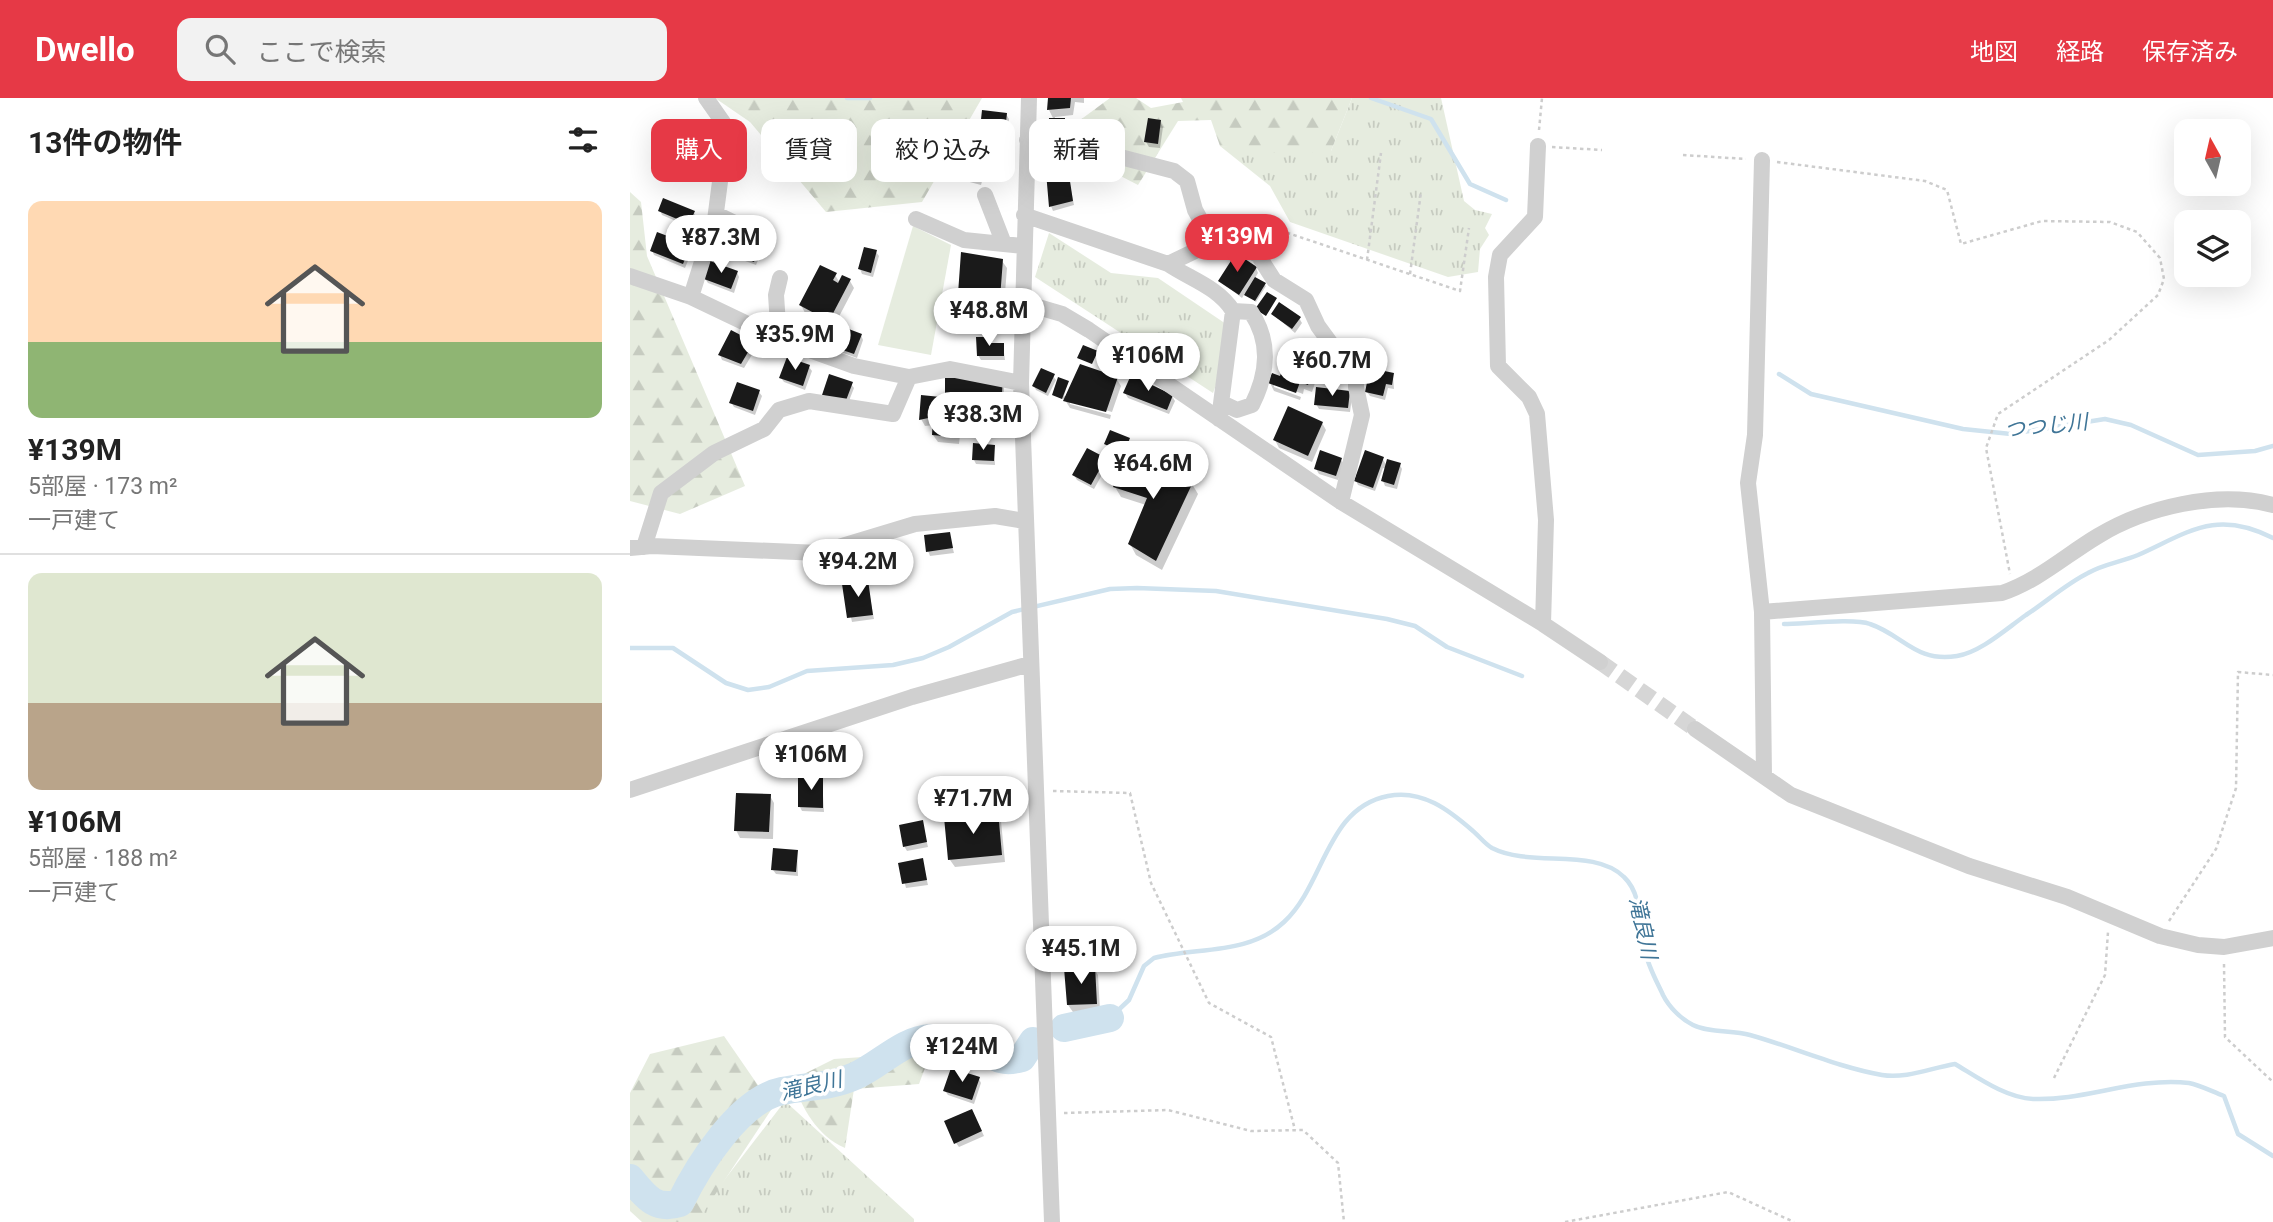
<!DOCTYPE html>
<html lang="ja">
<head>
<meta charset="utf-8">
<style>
	:root { --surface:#fff; --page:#f2f2f2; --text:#222; --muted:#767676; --line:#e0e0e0; --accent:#e63946 }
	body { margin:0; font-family:Roboto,"Noto Sans JP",sans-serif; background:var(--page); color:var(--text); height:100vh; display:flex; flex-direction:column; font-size:26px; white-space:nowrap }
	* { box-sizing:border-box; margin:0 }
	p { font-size:23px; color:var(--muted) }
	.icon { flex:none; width:38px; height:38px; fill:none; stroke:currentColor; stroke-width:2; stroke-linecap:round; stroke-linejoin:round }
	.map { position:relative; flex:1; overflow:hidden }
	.panel { display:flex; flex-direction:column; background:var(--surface); width:630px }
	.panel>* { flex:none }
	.top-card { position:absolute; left:21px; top:21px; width:665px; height:63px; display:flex; gap:14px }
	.needle { width:46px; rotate:352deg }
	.tools { position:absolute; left:1544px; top:21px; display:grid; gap:14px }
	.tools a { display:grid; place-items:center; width:77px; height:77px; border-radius:14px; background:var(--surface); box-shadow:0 7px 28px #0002; font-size:35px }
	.price { position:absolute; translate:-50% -60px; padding:0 16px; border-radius:24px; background:#fff; color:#222; font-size:23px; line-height:46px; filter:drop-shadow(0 2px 4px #0008) }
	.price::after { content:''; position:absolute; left:50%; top:42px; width:21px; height:16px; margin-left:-10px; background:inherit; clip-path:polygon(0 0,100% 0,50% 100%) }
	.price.active { background:var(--accent); color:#fff }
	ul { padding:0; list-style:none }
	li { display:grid; align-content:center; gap:14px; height:371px; padding:0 28px }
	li+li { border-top:2px solid var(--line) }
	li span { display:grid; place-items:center; height:217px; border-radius:14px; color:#555 }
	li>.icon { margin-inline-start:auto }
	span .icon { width:126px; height:126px; fill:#fffc; stroke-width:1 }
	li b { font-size:30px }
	h2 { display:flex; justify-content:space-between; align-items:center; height:84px; padding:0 28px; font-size:30px }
	.tag { padding:0 24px; border-radius:14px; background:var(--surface); box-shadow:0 7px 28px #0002; font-size:24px; line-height:63px }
	.tag.active { background:var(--accent); color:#fff }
	header { display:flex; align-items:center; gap:42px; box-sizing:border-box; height:98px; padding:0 35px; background:var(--accent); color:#fff }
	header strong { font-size:33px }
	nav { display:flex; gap:38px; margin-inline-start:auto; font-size:24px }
	.search { width:490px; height:63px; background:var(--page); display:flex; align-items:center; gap:18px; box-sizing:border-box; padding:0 24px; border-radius:14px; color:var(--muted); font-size:26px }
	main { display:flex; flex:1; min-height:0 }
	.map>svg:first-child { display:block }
	.grass { fill:url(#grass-tufts) }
	.forest { fill:url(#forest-firs) }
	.garden { fill:#e6ecdf }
	.shadow { fill:#0003 }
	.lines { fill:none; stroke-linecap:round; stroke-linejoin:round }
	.stream { stroke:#cfe2ee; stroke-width:4.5 }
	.river { stroke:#cfe2ee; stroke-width:28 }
	.building { fill:#1a1a1a }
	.minor-tunnel { stroke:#d6d6d6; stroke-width:16; stroke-dasharray:16 8; stroke-linecap:butt }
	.path { stroke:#cdcdcd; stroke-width:2.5; stroke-dasharray:3.5 3.5; stroke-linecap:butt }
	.minor { stroke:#d0d0d0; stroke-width:16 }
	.labels { text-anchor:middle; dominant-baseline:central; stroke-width:7; stroke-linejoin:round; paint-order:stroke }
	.water-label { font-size:21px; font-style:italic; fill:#3f7597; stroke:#fff }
</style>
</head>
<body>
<header>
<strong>Dwello</strong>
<div class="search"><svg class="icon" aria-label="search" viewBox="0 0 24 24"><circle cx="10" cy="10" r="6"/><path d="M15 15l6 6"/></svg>ここで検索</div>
<nav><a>地図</a><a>経路</a><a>保存済み</a></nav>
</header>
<main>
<section class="panel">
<h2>13件の物件<svg class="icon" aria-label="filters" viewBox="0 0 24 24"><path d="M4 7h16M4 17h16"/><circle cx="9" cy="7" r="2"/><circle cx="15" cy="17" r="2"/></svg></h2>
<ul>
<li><span style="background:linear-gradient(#ffd9b3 65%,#8fb573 0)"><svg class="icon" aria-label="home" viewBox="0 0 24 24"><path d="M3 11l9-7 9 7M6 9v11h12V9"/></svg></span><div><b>¥139M</b><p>5部屋 · 173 m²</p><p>一戸建て</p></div></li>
<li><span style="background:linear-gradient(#dfe7d0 60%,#b9a48a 0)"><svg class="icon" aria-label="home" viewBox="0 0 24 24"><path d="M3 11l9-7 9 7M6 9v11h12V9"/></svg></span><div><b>¥106M</b><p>5部屋 · 188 m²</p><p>一戸建て</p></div></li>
</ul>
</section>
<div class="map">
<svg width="1643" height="1124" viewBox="0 0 1643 1124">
	<defs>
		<pattern id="grass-tufts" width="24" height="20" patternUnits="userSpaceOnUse" patternTransform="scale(1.75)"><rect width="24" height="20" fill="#e6ecdf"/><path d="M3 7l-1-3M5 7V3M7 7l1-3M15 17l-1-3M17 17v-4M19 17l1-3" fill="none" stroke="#c6cbc0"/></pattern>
		<pattern id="forest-firs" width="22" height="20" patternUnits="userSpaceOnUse" patternTransform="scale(1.75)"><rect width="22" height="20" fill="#e6ecdf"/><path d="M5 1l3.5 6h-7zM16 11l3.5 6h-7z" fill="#c6cbc0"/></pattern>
	</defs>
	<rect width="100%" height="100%" fill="#fff"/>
	<path class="grass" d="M722,0h89l23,103 11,9 17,4 -7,14 4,7 -9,14 -2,23 -30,5 -158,-55 -20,-36 -50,-40 111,5z
		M419,135l62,40 47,5 71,48 1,21 -17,46 -178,-116z
		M155,1003l129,118v3h-222z"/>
	<path class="forest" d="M85,0h267l-60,104 -96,10 -76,-90z
		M480,0h26l15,10 32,-6 -2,-4h171l-21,53 -48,3 -63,-8 -9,-26 -33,1 -40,64 -33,-17 -17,-29 -16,-13z
		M0,94l11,10 6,54 98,230 -65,28 -50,-13z
		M94,938l49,71 -76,115h-55l-12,-11v-118l20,-39z
		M297,943l22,6 6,7 -30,14 -6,16 -65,5 -9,59c-28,-12 -43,-40 -53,-68l42,-21 43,-3z"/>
	<path class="garden" d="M283,128l38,19 -20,110 -53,-10z"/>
	<path class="shadow" d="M419,0h35v5l-9,-1 -2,13 -18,2v3h9l2,4v17l-13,-1 -3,-5 4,-15 -5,-10z
		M376,16l3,5 -2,16 -23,-2 -2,-5z
		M530,24l3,5 -3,21 -11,-1 -3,-5z
		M483,25l4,18 -25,2 -3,-5z
		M339,48h16l5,7 -9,32 -38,-10 -4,-8z
		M437,72l7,35 -21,6 -2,-5z
		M30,112l34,3 2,4 -4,11 -30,-13z
		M59,148l3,5 -7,17 -31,-13 -2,-5z
		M129,148l3,5 -6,14 -24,-9 -2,-4z
		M246,154l3,4 -6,21 -11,-3 -2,-5z
		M372,163l5,7 -4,50 -40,-3 -4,-8z
		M626,170l2,5 -3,5 11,8 -10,16 -11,-9 -3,5 -22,-17z
		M107,174l2,5 -5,16 -26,-10 -3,-4z
		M205,177l5,8 10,-2 4,7 -21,40 -28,-15 -4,-8z
		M643,216l26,4 3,5 -7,10z
		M231,237l2,5 -6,18 -22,-8 -2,-4z
		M359,241l2,4 12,2 2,15h-24l-3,-5z
		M123,245l3,5 -12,20 -22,-8 -2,-5z
		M688,257l4,7 -10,30 -8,-3 -1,5 -29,-11v4l27,10 -1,3 -26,-9 -4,-8z
		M179,269l3,4 -7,19 -21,-8 -3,-4z
		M763,277l1,14 -6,-1 -3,12 -15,-4 -3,-4z
		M423,278l3,4 -8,16 -12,-6 -2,-4z
		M486,280l5,8 -9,26 -42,-12v4l41,11 -1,4 -40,-11 -5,-8 -11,-5 14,-13 -4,14 3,1z
		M221,286l3,4 -7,18 -21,-7z
		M374,286v14l-55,-1 -3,-4z
		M129,294l3,4 -7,19 -21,-8 -3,-5z
		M719,294l3,5 -2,15 -31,-3 -3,-5z
		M495,295l47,3 3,5 -6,13 -41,-16z
		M328,303l5,8 -4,35 -21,-2 -5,-7 1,-10 -9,1 -4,-7z
		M692,325l4,7 -14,32 -33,-14 -4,-8z
		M499,342l2,4 -3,7 64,33 6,10 -36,76 -26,-15 -6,-11 16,-39 -25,-8 -6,-10 12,-30 -18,-8 -3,-5z
		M364,348l1,19 -19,-1 -2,-4z
		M752,360l5,8 13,-1 2,4 -5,20 -12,-3 -2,-5 3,-12 -3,-1 -8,23 -17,-6 -2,-4z
		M475,361l3,5 -14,25 -17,-9 -3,-5z
		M711,362l3,4 -6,16 -19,-6 -3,-5z
		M319,436l5,19 -24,3 -2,-5z
		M271,451l6,25 -21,4 -3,-5z
		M237,484l7,37 -22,3 -8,-36z
		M192,681l2,33 -22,-1 -2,-4z
		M140,698l4,7 -1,36 -33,-1 -4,-8z
		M367,715l4,8 4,41 -50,5 -5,-7z
		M292,724l6,25 -21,4 -3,-5z
		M167,753l1,25 -22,-2 -3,-4z
		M292,762l6,25 -22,3 -6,-24z
		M464,870l4,7 2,36 -27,1 -5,-7 -2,-36z
		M349,981l2,4 -7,21 -26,-9 -3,-4z
		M344,1017l10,21 -25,11 -3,-4z"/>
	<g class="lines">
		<path class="stream" d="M217,0h23
			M741,0l60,21 39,65 36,16
			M1149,276l32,20 152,35 48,5 94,-15 26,6 67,30 57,-4 18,-5
			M1154,526c19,0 70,-6 86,0 33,11 46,39 87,32 24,-4 49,-27 69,-41 20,-13 40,-31 62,-42 16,-9 33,-11 50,-18 51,-23 78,-46 135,-17
			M0,550h43l53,35 22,7 21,-3 38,-16 86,-6 30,-7 26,-11 63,-35 98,-23 27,-1 79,3 171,28 28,7 32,21 75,29
			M480,920l19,-18 15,-34 10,-8c43,-11 95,-3 130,-36 41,-38 42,-114 104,-126 34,-7 61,14 85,35 6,5 12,13 19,17 39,20 102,-1 132,29 19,18 15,50 21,74 3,15 12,31 18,44 6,12 18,24 30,30 16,8 39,5 57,10 43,12 87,32 132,40 24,4 49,-7 73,-11 22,13 51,34 78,35 52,2 101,-22 156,-16 11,2 24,9 35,13l14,38 35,22"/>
		<path class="river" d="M434,930l46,-10
			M0,1080c15,18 25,33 50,25 18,-37 59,-103 102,-112 25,-5 49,-4 73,-15 25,-11 48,-37 76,-38 11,0 27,1 38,4 23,8 25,24 53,16l11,-17"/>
	</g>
	<path class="building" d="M418,0h23l-1,10 -23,2z
		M352,12l25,3 -2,18 -25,-2z
		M419,20h16l-1,19 -16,-1z
		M518,20l13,2 -3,24 -14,-2z
		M484,24l1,15 -27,2 -1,-16z
		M315,40l24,6 3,-4 15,4 -9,34 -41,-11z
		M438,70l5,33 -24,6 -3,-35z
		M33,100l32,13 -6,13 -31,-13z
		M27,134l34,13 -8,19 -33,-13z
		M105,137l26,10 -7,17 -26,-10z
		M234,149l13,3 -6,23 -13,-4z
		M331,154l42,7 -4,53 -42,-4z
		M606,155l21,14 -18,28 -21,-14z
		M80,163l28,10 -7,18 -27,-10z
		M190,167l17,8 -4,7 5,3 4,-8 9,4 -22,42 -30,-16z
		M625,179l11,6 -11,18 -11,-6z
		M637,194l10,6 -11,18 -11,-7z
		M649,204l22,15 -9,12 -21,-15z
		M208,227l24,9 -8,20 -23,-8z
		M101,232l23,12 -13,22 -23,-9z
		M346,239h14v6h14v13h-27z
		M661,245l28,10 -11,32 -8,-3 -4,11 -28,-10 4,-10 8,3z
		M453,247l15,6 -6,13 -15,-6z
		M157,259l23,8 -7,21 -24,-8z
		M450,266l38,13 -12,35 -43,-11z
		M411,270l14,6 -9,19 -14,-7z
		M740,270l24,5 -2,12 -6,-1 -3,12 -18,-4z
		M199,276l24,8 -8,21 -23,-8z
		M501,277l42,20 -6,15 -44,-17z
		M315,279h58l-1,17 -57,-1z
		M428,279l11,4 -7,18 -10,-4z
		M107,284l23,8 -7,21 -24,-8z
		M686,289l34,4 -2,17 -34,-3z
		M291,297l39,4 -4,38 -24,-2 1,-18 -14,3z
		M658,308l35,16 -15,34 -35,-16z
		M480,332l20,8 -6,15 -20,-9z
		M343,345l22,2 -1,16 -22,-1z
		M457,350l19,10 -15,27 -19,-10z
		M499,351l64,33 -37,79 -28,-17 19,-46 -34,-11z
		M690,352l22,8 -6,18 -22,-7z
		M735,352l19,7 -11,31 -19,-7z
		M757,361l14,4 -7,22 -13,-4z
		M320,434l3,16 -27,4 -2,-17z
		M272,449l4,22 -25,5 -4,-22z
		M238,482l5,35 -26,3 -5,-34z
		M168,679h25v31l-25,-1z
		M106,695l35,1 -2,38 -35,-1z
		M368,713l4,44 -54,5 -4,-43z
		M293,722l4,22 -24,5 -4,-22z
		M143,750l25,2 -2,22 -25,-2z
		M293,760l4,22 -25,4 -4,-21z
		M465,868l2,38 -30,1 -3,-37z
		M321,970l29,9 -8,23 -29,-9z
		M342,1011l10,22 -28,13 -10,-23z"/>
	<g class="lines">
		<path class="minor-tunnel" d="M970,564l95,67"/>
		<path class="path" d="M909,32l3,-32
			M922,49l50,3
			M1053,57l63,4
			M1147,64l148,19 22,9 14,54 81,-23 68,1 27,10 23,26 4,21 -6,16 -49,45 -111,74 -12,34 24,126
			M636,147l13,-15 181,61 9,-63
			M737,162l14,-107
			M780,176l11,-82
			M423,693l77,2 21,90 58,120 62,34 24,93
			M1539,823l47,-72 20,-61 2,-116 35,3
			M1594,866l1,73 48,45
			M1424,980l51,-103 3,-43
			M434,1015l104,-3 83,21 52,-1 35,33 6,59
			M935,1124l163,-30 66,30"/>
		<path class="minor" d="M399,0l-8,285 31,839
			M397,42l33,11 45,2 69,18 13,10 8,29 10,18 53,27 16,25 32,20 12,26 19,26 19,9v26l6,28 -21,87
			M908,48l-3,71 -35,38 -4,22 2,89 31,31 8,17 9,106 -3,104
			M1132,62l-7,275 -7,48 14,129 2,164
			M355,97l19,49
			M86,116l45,22
			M394,117l144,49 27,-13 19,-18
			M286,121l48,21 59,6
			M538,166c22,15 50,23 65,47l-14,108
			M0,178l61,21 88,42 75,27 55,11 41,-8 71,14
			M61,199l24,-77 12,-92 -21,-30
			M391,204l41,12 27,16 252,172 202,122 57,38
			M149,241l-3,-44 4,-17
			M592,305l15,7 15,-5c16,-32 19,-63 -1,-93l-18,-1
			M14,449l17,-54 53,-40 50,-24 15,-19 30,-9 84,13 16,-37
			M0,450l22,-2 167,7 96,-29 80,-8 29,5
			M1132,514l240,-19c36,-12 64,-38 96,-57 48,-29 119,-46 175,-31
			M1065,631l96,66 178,71 98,31 93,39 38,9 26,2 49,-9
			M0,692l282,-93 118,-33"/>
	</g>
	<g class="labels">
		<g class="water-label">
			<text transform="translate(1416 328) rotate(-6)">つつじ川</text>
			<text transform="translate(1013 830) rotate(78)">滝良川</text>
			<text transform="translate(181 988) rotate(-13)">滝良川</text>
		</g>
	</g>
</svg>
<div class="tools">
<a><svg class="needle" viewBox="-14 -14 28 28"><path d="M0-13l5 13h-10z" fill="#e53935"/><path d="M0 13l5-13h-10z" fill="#767676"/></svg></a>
<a><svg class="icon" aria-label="layers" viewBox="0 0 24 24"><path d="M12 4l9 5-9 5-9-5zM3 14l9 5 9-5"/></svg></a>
</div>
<b class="price active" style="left:607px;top:176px">¥139M</b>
<b class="price" style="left:91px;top:177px">¥87.3M</b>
<b class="price" style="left:359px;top:250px">¥48.8M</b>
<b class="price" style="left:165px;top:274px">¥35.9M</b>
<b class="price" style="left:518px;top:295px">¥106M</b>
<b class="price" style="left:702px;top:300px">¥60.7M</b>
<b class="price" style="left:353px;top:354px">¥38.3M</b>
<b class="price" style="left:523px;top:403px">¥64.6M</b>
<b class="price" style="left:228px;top:501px">¥94.2M</b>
<b class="price" style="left:181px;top:694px">¥106M</b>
<b class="price" style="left:343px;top:738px">¥71.7M</b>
<b class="price" style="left:451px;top:888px">¥45.1M</b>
<b class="price" style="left:332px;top:986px">¥124M</b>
<div class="top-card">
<a class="tag active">購入</a>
<a class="tag">賃貸</a>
<a class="tag">絞り込み</a>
<a class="tag">新着</a>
</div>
</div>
</main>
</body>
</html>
